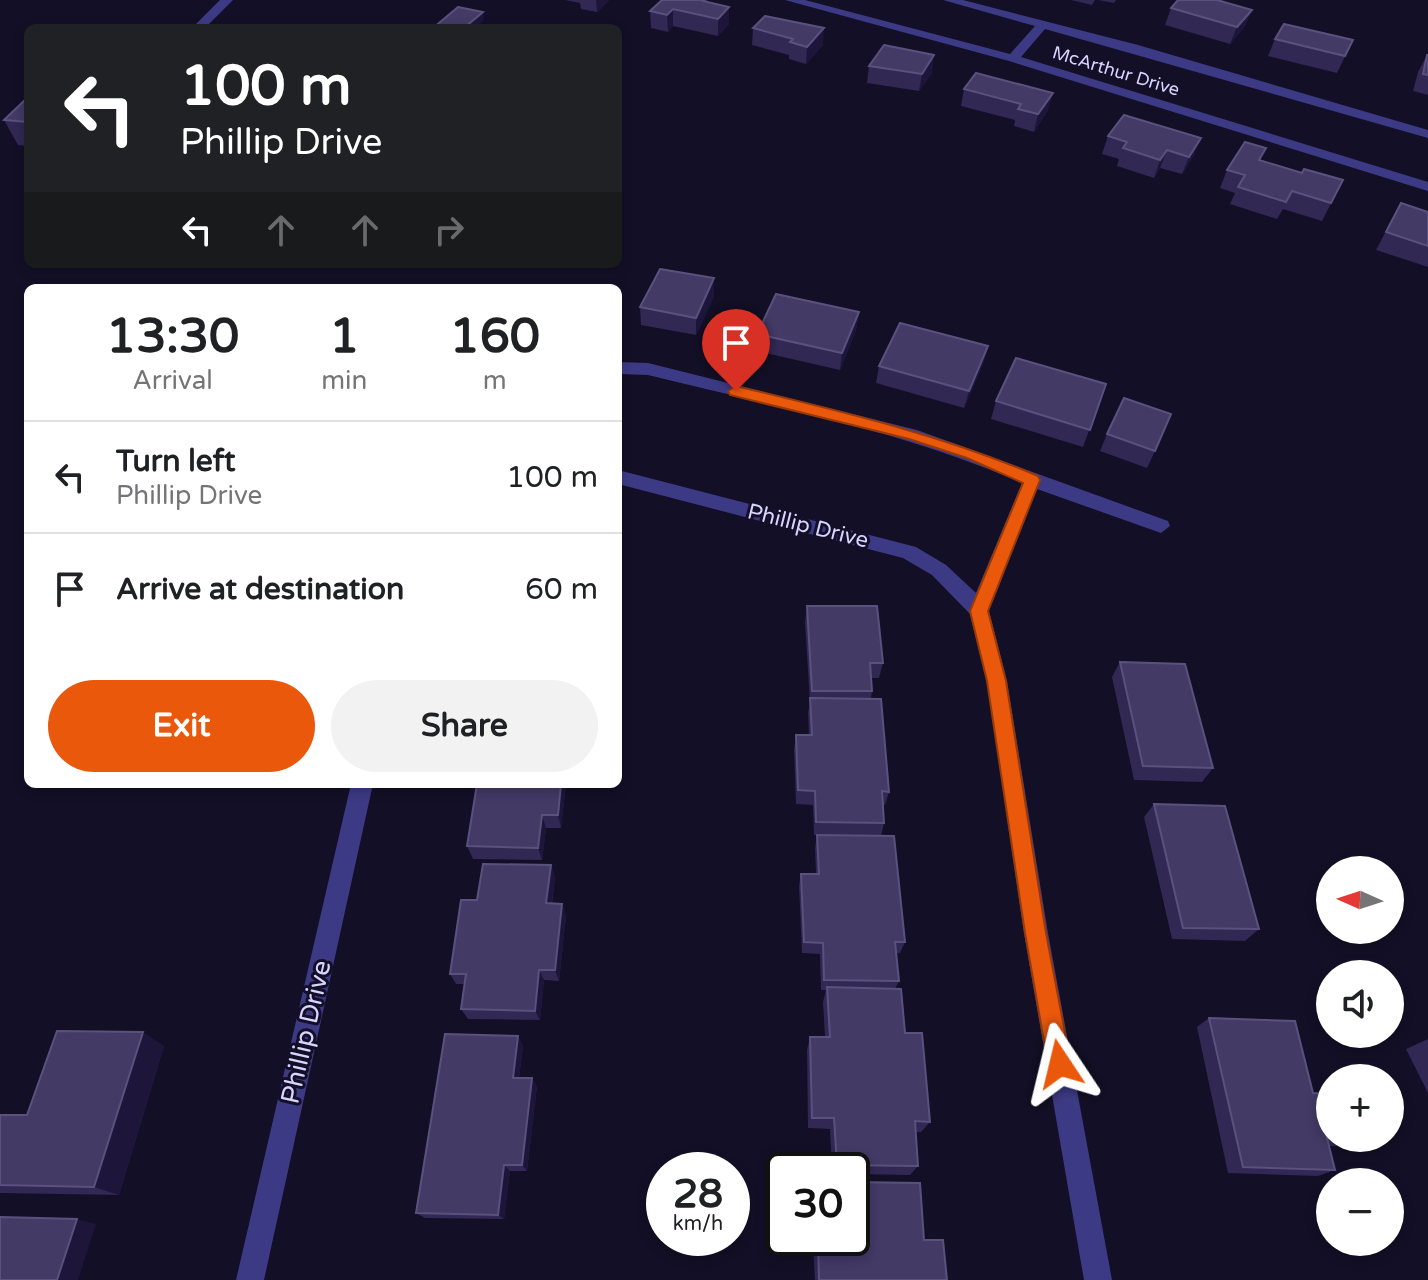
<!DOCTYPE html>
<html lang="en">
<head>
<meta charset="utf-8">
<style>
  :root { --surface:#fff; --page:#f2f2f2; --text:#202124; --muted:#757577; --line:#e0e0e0; --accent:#ea580c }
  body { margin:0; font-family:"Varela Round",sans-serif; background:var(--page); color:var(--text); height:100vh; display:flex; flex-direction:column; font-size:30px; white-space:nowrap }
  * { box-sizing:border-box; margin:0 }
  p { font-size:26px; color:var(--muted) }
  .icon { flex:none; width:44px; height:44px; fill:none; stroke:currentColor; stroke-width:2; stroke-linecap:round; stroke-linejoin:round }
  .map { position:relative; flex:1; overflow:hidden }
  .details { position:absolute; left:24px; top:284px; width:598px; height:504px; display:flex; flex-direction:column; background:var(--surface); border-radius:12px; box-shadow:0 4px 12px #0003 }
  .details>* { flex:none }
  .banner { position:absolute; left:24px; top:24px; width:598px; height:244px; border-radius:12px; box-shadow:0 4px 12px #0003; background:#202124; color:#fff; overflow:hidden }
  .needle { width:52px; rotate:273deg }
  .controls { position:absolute; left:1316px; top:856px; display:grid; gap:16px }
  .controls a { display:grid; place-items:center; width:88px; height:88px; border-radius:50%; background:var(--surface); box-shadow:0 4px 12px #0003; font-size:40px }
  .speed { position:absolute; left:646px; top:1152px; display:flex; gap:16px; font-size:40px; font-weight:700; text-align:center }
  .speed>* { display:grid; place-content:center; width:104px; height:104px; border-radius:50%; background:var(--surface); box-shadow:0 4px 12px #0003; line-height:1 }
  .speed small { font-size:20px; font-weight:400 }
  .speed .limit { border:4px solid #111; border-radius:12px; background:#fff; color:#111 }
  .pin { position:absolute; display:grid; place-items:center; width:68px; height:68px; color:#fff; margin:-82px -34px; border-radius:50% 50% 50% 0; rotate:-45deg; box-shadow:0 0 8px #0007 }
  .pin .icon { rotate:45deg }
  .me { position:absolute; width:88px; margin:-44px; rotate:350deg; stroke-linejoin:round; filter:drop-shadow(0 0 6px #0008) }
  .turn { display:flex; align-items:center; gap:28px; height:168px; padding:0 24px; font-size:36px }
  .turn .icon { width:104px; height:104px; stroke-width:2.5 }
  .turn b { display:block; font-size:56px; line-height:68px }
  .lanes { display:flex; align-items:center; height:76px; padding:0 24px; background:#0003; justify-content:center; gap:40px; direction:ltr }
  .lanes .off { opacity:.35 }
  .eta { display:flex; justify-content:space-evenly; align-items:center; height:136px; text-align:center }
  .eta b { font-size:48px; font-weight:700; line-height:56px }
  .cta { display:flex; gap:16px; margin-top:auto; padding:16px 24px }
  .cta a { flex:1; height:92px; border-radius:48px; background:var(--accent); color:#fff; font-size:32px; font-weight:700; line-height:92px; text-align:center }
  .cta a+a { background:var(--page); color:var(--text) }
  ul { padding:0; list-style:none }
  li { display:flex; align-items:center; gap:24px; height:112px; padding:0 24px; border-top:2px solid var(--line) }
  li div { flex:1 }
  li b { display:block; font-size:30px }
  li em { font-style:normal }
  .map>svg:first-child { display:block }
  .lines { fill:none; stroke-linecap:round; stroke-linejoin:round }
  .minor { fill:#3d3a85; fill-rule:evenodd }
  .wall { fill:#312854 }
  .shaded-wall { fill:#1d163a }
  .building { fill:#433a66; stroke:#5a527e; stroke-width:2 }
  .route { fill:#ea580c; stroke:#983908; stroke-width:2 }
  .labels { text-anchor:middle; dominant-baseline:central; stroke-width:6; stroke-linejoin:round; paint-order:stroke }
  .far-street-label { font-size:18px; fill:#d9d4ff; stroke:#130f26 }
  .street-label { font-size:22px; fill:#d9d4ff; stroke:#130f26 }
  .near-street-label { font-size:26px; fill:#d9d4ff; stroke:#130f26 }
</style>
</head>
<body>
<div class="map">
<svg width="1428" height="1280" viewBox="0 0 1428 1280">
  <rect width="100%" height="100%" fill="#130f26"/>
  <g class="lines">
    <g class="minor">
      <path d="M 220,0 L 233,0 L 205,28 L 192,28 Z"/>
      <path d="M 785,0 L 805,0 L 1010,54 L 1035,26 L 943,0 L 963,0 L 1138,45 L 1428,130 L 1428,138 L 1045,29 L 1021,57 L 1428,182 L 1428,191 L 1009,61 Z"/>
      <path d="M 618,362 L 648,363 L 917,430 L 1168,521 L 1170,526 L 1161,533 L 1037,489 L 989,611 L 1007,681 L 1048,933 L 1112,1280 L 1084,1280 L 1024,933 L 987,681 L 970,614 L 932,575 L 903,558 L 618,484 L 618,470 L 916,547 L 946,565 L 976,593 L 1022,483 C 903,431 774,406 648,375 L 618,374 Z"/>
      <path d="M 351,784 L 373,784 L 264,1280 L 236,1280 Z"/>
    </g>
  </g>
  <g class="wall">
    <path d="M 565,0 L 609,0 L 597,12 L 581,9 L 580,3 Z"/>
    <path d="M 662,0 L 707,0 L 707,2 L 729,7 L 729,24 L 718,36 L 673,26 L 668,32 L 651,28 L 650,11 Z"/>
    <path d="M 1071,0 L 1095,0 L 1092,5 Z"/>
    <path d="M 1098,0 L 1116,0 L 1114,3 Z"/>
    <path d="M 1171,8 L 1252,10 L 1245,26 L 1230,44 L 1165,25 Z"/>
    <path d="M 753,28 L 823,45 L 806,64 L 789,59 L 789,55 L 752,45 Z"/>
    <path d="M 1275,39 L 1353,40 L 1337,73 L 1268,56 Z"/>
    <path d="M 1427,55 L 1428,55 L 1428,95 L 1413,91 L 1418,72 Z"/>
    <path d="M 869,66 L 932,73 L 919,91 L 867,83 Z"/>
    <path d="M 964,89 L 1048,110 L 1034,132 L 1014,126 L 1015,120 L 961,106 Z"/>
    <path d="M 28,97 L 28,146 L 18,145 L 4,120 Z"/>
    <path d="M 1108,136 L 1194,155 L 1182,174 L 1160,168 L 1154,178 L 1117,166 L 1119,159 L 1102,154 Z"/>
    <path d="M 1261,160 L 1302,173 L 1343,180 L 1322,221 L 1283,209 L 1277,219 L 1230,204 L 1235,193 L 1220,188 L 1227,170 Z"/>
    <path d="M 1401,203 L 1428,212 L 1428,267 L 1376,250 Z"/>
    <path d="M 714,296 L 696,335 L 641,325 L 640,307 Z"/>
    <path d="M 859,312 L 856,330 L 840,370 L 756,351 L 757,334 Z"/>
    <path d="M 988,346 L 983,364 L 964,408 L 876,383 L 879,366 Z"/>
    <path d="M 1106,384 L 1083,447 L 991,419 L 996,401 Z"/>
    <path d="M 1107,434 L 1155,451 L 1147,468 L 1100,451 Z"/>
    <path d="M 807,606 L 883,663 L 879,678 L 871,678 L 872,691 L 871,699 L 889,792 L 885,805 L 883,805 L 884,823 L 881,836 L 905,942 L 900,953 L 896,953 L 899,981 L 895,989 L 930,1122 L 921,1132 L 916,1132 L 918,1166 L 910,1175 L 852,1174 L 852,1170 L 832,1170 L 830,1129 L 808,1128 L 807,1050 L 810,1037 L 825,1037 L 823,1002 L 826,990 L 821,990 L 820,954 L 802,953 L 799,886 L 801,874 L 816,874 L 815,848 L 817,835 L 838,835 L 814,835 L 813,805 L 796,804 L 794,750 L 796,735 L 809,735 L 808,713 L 810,703 L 805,622 Z"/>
    <path d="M 1120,662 L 1213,768 L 1202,782 L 1134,780 L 1112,677 Z"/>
    <path d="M 566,784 L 561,828 L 546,828 L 542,860 L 473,859 L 467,846 Z"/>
    <path d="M 1154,804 L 1259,929 L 1245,941 L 1172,939 L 1144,817 Z"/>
    <path d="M 551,865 L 555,877 L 552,904 L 562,904 L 566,916 L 559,981 L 544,980 L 540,1020 L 468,1019 L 461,1009 L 465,984 L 456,984 L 450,974 Z"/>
    <path d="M 1209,1018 L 1313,1093 L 1358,1139 L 1340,1146 L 1329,1146 L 1335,1170 L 1318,1176 L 1228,1173 L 1197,1027 Z"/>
    <path d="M 1428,1039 L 1428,1093 L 1406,1049 Z"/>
    <path d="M 523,1045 L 519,1078 L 537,1086 L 527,1171 L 510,1171 L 504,1219 L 425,1218 L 416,1213 Z"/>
    <path d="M 164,1046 L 119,1195 L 0,1193 L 0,1115 L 27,1115 Z"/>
    <path d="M 852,1238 L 924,1240 L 947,1280 L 815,1280 L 813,1245 L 818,1239 Z"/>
  </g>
  <g class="shaded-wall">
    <path d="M 596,0 L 609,0 L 597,12 Z"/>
    <path d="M 729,7 L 729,24 L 718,36 L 718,19 Z"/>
    <path d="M 673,9 L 673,26 L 668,32 L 667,15 Z"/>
    <path d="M 1252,10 L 1245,26 L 1230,44 L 1237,27 Z"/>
    <path d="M 483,12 L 484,20 L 476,28 L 464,28 Z"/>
    <path d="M 824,28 L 823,45 L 806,64 L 807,47 Z"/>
    <path d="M 934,55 L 932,73 L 919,91 L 922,74 Z"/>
    <path d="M 1053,93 L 1048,110 L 1034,132 L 1038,114 Z"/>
    <path d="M 1201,138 L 1194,155 L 1182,174 L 1189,157 Z"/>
    <path d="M 1167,150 L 1160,168 L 1154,178 L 1160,160 Z"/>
    <path d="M 714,278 L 714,296 L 696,335 L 696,318 Z"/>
    <path d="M 859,312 L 856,330 L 840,370 L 842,353 Z"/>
    <path d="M 988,346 L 983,364 L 964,408 L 969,391 Z"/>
    <path d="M 561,784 L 566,784 L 561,828 L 558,815 Z"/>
    <path d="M 542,815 L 546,828 L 542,860 L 538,848 Z"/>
    <path d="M 551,865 L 555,877 L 550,915 L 546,903 Z"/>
    <path d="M 562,904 L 566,916 L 559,981 L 555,970 Z"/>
    <path d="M 539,970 L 544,980 L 540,1020 L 535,1011 Z"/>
    <path d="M 143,1032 L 164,1046 L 119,1195 L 94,1187 Z"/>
    <path d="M 518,1036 L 523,1045 L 518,1086 L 513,1078 Z"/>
    <path d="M 532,1078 L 537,1086 L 527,1171 L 522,1165 Z"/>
    <path d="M 504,1165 L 510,1171 L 504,1219 L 498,1215 Z"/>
    <path d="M 77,1219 L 96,1224 L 78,1280 L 57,1280 Z"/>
  </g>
  <g class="building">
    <path d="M 662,0 L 704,0 L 703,1 L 729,7 L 718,19 L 673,9 L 667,15 L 650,11 Z"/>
    <path d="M 1178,0 L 1217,0 L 1252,10 L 1237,27 L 1171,8 Z"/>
    <path d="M 458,7 L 483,12 L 464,28 L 433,28 Z"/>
    <path d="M 765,16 L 824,28 L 807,47 L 790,42 L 793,39 L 753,28 Z"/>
    <path d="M 1284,24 L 1353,40 L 1345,56 L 1275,39 Z"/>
    <path d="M 884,45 L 934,55 L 922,74 L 869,66 Z"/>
    <path d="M 1427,55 L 1428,55 L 1428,75 L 1423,74 Z"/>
    <path d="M 976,73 L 1053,93 L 1038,114 L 1018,109 L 1021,104 L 964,89 Z"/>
    <path d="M 28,97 L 28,122 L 4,120 Z"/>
    <path d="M 1124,115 L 1201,138 L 1189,157 L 1167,150 L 1160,160 L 1123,148 L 1127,142 L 1108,136 Z"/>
    <path d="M 1245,142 L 1266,148 L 1259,160 L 1302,173 L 1304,169 L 1343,180 L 1331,203 L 1292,191 L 1286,202 L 1238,187 L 1245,175 L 1227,170 Z"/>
    <path d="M 1401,203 L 1428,212 L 1428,246 L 1386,232 Z"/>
    <path d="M 660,269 L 714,278 L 696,318 L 640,307 Z"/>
    <path d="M 776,294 L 859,312 L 842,353 L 757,334 Z"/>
    <path d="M 900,323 L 988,346 L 969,391 L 879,366 Z"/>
    <path d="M 1016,358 L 1106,384 L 1090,430 L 996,401 Z"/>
    <path d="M 1124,398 L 1171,414 L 1155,451 L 1107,434 Z"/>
    <path d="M 807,606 L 877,606 L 883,663 L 870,663 L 872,691 L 812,691 Z"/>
    <path d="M 1120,662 L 1185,664 L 1213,768 L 1143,766 Z"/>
    <path d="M 810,698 L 881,699 L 889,792 L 882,791 L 884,823 L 816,822 L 815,791 L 798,790 L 796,735 L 812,735 Z"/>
    <path d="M 477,784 L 561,784 L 558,815 L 542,815 L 538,848 L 467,846 Z"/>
    <path d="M 1154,804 L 1225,806 L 1259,929 L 1183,928 Z"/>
    <path d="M 817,835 L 894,836 L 905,942 L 895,942 L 899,981 L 824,980 L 823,943 L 804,942 L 801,874 L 819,874 Z"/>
    <path d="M 483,864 L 551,865 L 546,903 L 562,904 L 555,970 L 539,970 L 535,1011 L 461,1009 L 466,974 L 450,974 L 461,900 L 477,900 Z"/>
    <path d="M 827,987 L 901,989 L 905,1033 L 922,1033 L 930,1122 L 915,1121 L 918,1166 L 837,1165 L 834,1118 L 812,1118 L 810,1037 L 830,1037 Z"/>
    <path d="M 1209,1018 L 1295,1021 L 1313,1093 L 1330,1094 L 1330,1138 L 1327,1138 L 1335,1170 L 1243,1167 Z"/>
    <path d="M 57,1031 L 143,1032 L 94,1187 L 0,1185 L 0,1115 L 27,1115 Z"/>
    <path d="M 445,1034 L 518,1036 L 513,1078 L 532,1078 L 522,1165 L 504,1165 L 498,1215 L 416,1213 Z"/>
    <path d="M 852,1182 L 920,1183 L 924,1240 L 943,1240 L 947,1280 L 819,1280 L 818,1239 L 852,1238 Z"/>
    <path d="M 0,1217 L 77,1219 L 57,1280 L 0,1280 Z"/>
  </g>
  <path class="route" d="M 736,386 C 839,411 940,434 1038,476 L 1040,480 L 988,611 L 1006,681 L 1046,933 L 1071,1064 L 1068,1073 L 1060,1076 L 1051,1073 L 1048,1064 L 1025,933 L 987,681 L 970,611 L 1023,483 L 967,458 L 909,439 L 730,395 L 728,391 Z"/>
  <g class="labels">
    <g class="far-street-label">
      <text transform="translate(1116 71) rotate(17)">McArthur Drive</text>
    </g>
    <g class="street-label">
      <text transform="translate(808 526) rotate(14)">Phillip Drive</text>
    </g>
    <g class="near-street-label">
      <text transform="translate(306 1032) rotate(-77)">Phillip Drive</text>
    </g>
  </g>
</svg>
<div class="controls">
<a><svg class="needle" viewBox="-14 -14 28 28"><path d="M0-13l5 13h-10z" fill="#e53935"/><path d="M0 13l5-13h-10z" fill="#757577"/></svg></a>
<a><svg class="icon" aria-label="sound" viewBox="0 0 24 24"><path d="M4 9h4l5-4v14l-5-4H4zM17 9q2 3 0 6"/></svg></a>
<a>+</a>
<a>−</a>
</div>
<div class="speed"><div>28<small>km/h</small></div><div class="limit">30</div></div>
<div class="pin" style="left:736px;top:391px;background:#d93025"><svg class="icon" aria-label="arrive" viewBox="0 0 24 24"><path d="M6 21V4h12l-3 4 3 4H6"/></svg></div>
<svg class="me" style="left:1060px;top:1064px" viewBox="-20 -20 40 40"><path d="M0-17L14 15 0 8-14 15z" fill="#ea580c" stroke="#fff" stroke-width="4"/></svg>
<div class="banner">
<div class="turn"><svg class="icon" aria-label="left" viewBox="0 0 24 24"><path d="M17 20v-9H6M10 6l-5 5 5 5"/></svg><div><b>100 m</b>Phillip Drive</div></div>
<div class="lanes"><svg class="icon" aria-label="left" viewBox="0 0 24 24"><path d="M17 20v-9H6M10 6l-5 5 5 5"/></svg><svg class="icon off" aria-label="ahead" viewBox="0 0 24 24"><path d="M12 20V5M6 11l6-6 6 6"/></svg><svg class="icon off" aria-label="ahead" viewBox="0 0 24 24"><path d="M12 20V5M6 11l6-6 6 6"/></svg><svg class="icon off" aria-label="right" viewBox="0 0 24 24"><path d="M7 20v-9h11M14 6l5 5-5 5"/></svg></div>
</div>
<section class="details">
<div class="eta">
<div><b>13:30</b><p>Arrival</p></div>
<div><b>1</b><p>min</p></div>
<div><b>160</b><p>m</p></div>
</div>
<ul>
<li><svg class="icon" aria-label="left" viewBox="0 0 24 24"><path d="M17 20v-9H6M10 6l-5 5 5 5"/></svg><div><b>Turn left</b><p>Phillip Drive</p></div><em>100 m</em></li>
<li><svg class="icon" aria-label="arrive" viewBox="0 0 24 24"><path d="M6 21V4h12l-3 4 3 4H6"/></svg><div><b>Arrive at destination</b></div><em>60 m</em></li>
</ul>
<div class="cta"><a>Exit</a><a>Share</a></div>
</section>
</div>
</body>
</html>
